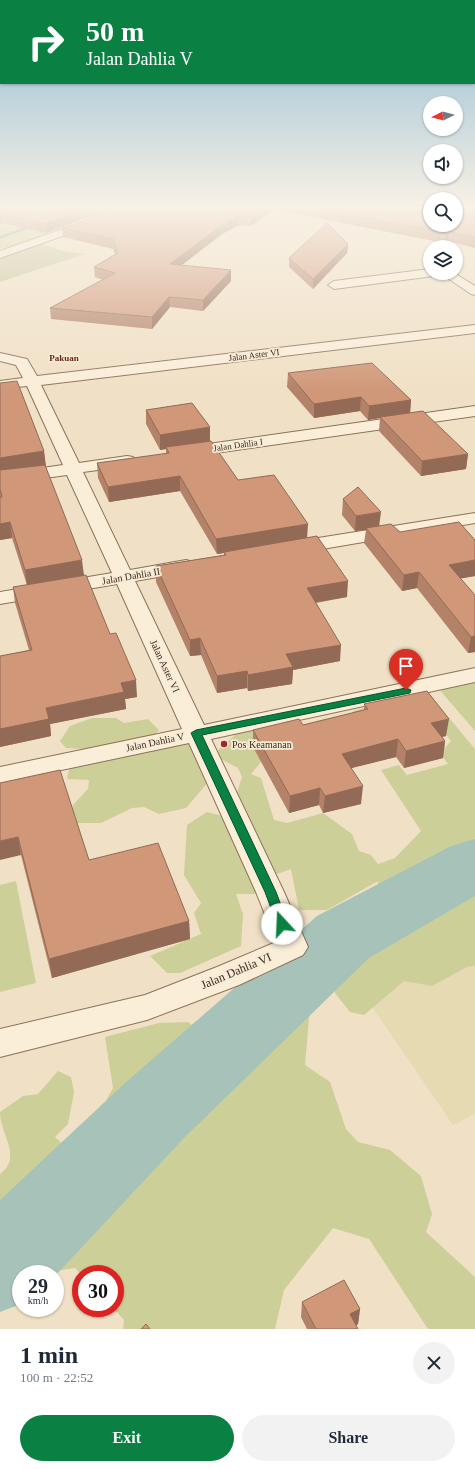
<!DOCTYPE html>
<html lang="en">
<head>
<meta charset="utf-8">
<style>
  :root { --surface:#fff; --page:#f2f2f3; --text:#1f2937; --muted:#747a83; --accent:#0b8043 }
  body { margin:0; font-family:Georgia,serif; background:var(--page); color:var(--text); height:100vh; display:flex; flex-direction:column; font-size:15px; white-space:nowrap }
  * { box-sizing:border-box; margin:0 }
  p { font-size:13px; color:var(--muted) }
  .icon { flex:none; width:22px; height:22px; fill:none; stroke:currentColor; stroke-width:2; stroke-linecap:round; stroke-linejoin:round }
  .map { position:relative; height:1329px; overflow:hidden }
  .details { display:flex; flex-direction:column; background:var(--surface); flex:1 }
  .details>* { flex:none }
  .hud { position:absolute; left:0px; top:0px; width:475px; height:84px; box-shadow:0 1px 3px #0004; background:#0b8043; color:#fff; overflow:hidden }
  .needle { width:26px; rotate:264deg }
  .fabs { position:absolute; left:423px; top:96px; display:grid; gap:8px }
  .fabs a { display:grid; place-items:center; width:40px; height:40px; border-radius:50%; background:var(--surface); box-shadow:0 1px 3px #0004; font-size:20px }
  .speed { position:absolute; left:12px; top:1265px; display:flex; gap:8px; font-size:20px; font-weight:700; text-align:center }
  .speed>* { display:grid; place-content:center; width:52px; height:52px; border-radius:50%; background:var(--surface); box-shadow:0 1px 3px #0004; line-height:1 }
  .speed small { font-size:10px; font-weight:400 }
  .speed .limit { border:6px solid #d22; background:#fff; color:#111 }
  .pin { position:absolute; display:grid; place-items:center; width:34px; height:34px; color:#fff; margin:-41px -17px; border-radius:50% 50% 50% 0; rotate:-45deg; box-shadow:0 0 4px #0007 }
  .pin .icon { rotate:45deg }
  .me { position:absolute; width:44px; margin:-22px; rotate:340deg; stroke-linejoin:round; filter:drop-shadow(0 0 3px #0008) }
  .turn { display:flex; align-items:center; gap:14px; height:84px; padding:0 20px; font-size:18px }
  .turn .icon { width:52px; height:52px; stroke-width:2.5 }
  .turn b { display:block; font-size:28px; line-height:34px }
  .round { display:grid; place-items:center; flex:none; width:42px; height:42px; border-radius:21px; background:var(--page) }
  .overview { display:flex; align-items:center; justify-content:space-between; height:68px; padding:0 20px }
  h1 { font-size:24px; font-weight:700; line-height:30px }
  .primary-button { display:flex; gap:8px; margin-top:auto; padding:8px 20px }
  .primary-button a { flex:1; height:46px; border-radius:24px; background:var(--accent); color:#fff; font-size:16px; font-weight:700; line-height:46px; text-align:center }
  .primary-button a+a { background:var(--page); color:var(--text) }
  .map>svg:first-child { display:block }
  .farmland { fill:#e6dab2 }
  .green { fill:#cdcf98 }
  .cemetery { fill:#c2c497 }
  .lines { fill:none; stroke-linecap:round; stroke-linejoin:round }
  .stream { fill:#6d9286; fill-rule:evenodd }
  .river { fill:#a7c3b9; fill-rule:evenodd }
  .street-casing { stroke:#8c715a; stroke-width:2 }
  .street { fill:#faeed9; fill-rule:evenodd }
  .wall { fill:#b38268 }
  .shaded-wall { fill:#926a55 }
  .building { fill:#d09779; stroke:#926a55 }
  .route { fill:#0b8043; stroke:#07532c }
  .poi-dot { fill:#9e2731; stroke:#f7ebd5; stroke-width:1.5 }
  .labels { text-anchor:middle; dominant-baseline:central; stroke-width:3.5; stroke-linejoin:round; paint-order:stroke }
  .far-street-label { font-size:9px; fill:#3b2a1e; stroke:#f7ebd5 }
  .far-neighbourhood-label { font-size:9px; font-weight:bold; fill:#6a261c; stroke:#f7ebd5 }
  .street-label { font-size:10px; fill:#3b2a1e; stroke:#f7ebd5 }
  .poi-label { font-size:10px; fill:#3b2a1e; stroke:#f7ebd5; text-anchor:start }
  .near-street-label { font-size:12px; fill:#3b2a1e; stroke:#f7ebd5 }
</style>
</head>
<body>
<div class="map">
<svg width="475" height="1329" viewBox="0 0 475 1329">
  <rect width="100%" height="100%" fill="#f0e0c5"/>
  <path class="farmland" d="M 475,890 L 475,1114 L 453,1125 L 340,960 Z"/>
  <g class="green">
    <path d="M 0,220 L 47,229 L 50,238 L 25,246 L 0,248 Z"/>
    <path d="M 475,679 L 475,731 L 438,688 Z"/>
    <path d="M 426,690 L 475,749 L 475,966 L 467,967 L 432,986 L 404,981 L 364,1015 L 350,1012 L 335,993 L 334,954 L 323,935 L 349,904 L 377,890 L 378,881 L 327,910 L 299,910 L 291,869 L 269,877 L 262,894 L 236,894 L 243,914 L 241,946 L 180,973 L 167,973 L 150,956 L 201,934 L 194,913 L 201,903 L 184,875 L 187,825 L 207,812 L 242,821 L 236,796 L 242,777 L 238,768 L 219,758 L 218,750 L 235,735 L 236,727 L 268,717 L 261,762 L 251,774 L 261,778 L 274,820 L 287,823 L 323,813 L 352,834 L 359,851 L 371,855 L 378,864 L 395,858 L 421,831 L 381,770 L 399,765 L 407,775 L 448,764 L 440,753 L 451,741 L 428,711 L 363,724 L 353,711 Z"/>
    <path d="M 92,718 L 116,718 L 124,723 L 148,719 L 159,730 L 149,742 L 185,740 L 199,752 L 210,780 L 186,808 L 159,814 L 144,807 L 132,808 L 101,823 L 77,823 L 70,815 L 73,805 L 88,789 L 89,780 L 67,779 L 69,770 L 79,762 L 111,751 L 66,748 L 60,741 L 70,726 Z"/>
    <path d="M 16,881 L 36,983 L 0,992 L 0,885 Z"/>
    <path d="M 255,982 L 269,987 L 279,1005 L 303,995 L 310,1007 L 305,1065 L 330,1082 L 346,1129 L 358,1142 L 390,1150 L 421,1176 L 432,1214 L 426,1232 L 475,1277 L 475,1329 L 428,1329 L 369,1239 L 333,1228 L 284,1290 L 275,1329 L 123,1329 L 124,1320 L 113,1308 L 115,1308 L 115,1274 L 81,1274 L 75,1268 L 56,1271 L 50,1274 L 21,1274 L 21,1289 L 8,1296 L 0,1305 L 0,1174 C 23,1157 0,1135 0,1112 L 23,1096 L 38,1094 L 58,1071 L 71,1077 L 74,1092 L 68,1124 L 55,1137 L 67,1148 L 83,1143 L 113,1088 L 105,1037 L 159,1023 L 188,1022 L 214,1043 L 227,1036 Z"/>
  </g>
  <path class="cemetery" d="M 29,239 L 62,251 L 85,254 L 0,282 L 0,251 Z"/>
  <g class="lines">
    <path class="stream" d="M 34,224 L 38,225 L 0,239 L 0,236 Z"/>
    <path class="river" d="M 475,839 L 475,896 L 369,958 L 185,1137 L 55,1276 L 55,1274 L 21,1274 L 21,1304 L 0,1312 L 0,1200 L 125,1083 L 317,916 L 451,846 Z"/>
    <g class="street-casing">
      <g id="street">
        <path d="M 120,206 L 134,206 L 88,227 L 0,258 L 0,251 L 80,223 Z"/>
        <path d="M 430,269 L 430,273 L 436,273 L 434,276 L 334,289 L 328,285 L 334,281 Z"/>
        <path d="M 440,273 L 454,273 L 475,286 L 475,295 L 471,294 Z"/>
        <path d="M 475,325 L 475,333 L 41,385 L 79,463 L 127,456 L 133,457 L 135,461 L 133,465 L 127,466 L 83,472 L 130,570 L 186,560 L 193,562 L 196,566 L 193,570 L 186,572 L 135,581 L 204,725 L 475,668 L 475,682 L 211,739 L 284,892 L 308,947 L 303,955 L 239,985 L 147,1020 L 0,1057 L 0,1029 L 145,995 L 217,967 L 276,942 L 256,892 L 189,743 L 0,783 L 0,767 L 182,729 L 117,584 L 0,604 L 0,592 L 112,573 L 67,475 L 0,484 L 0,474 L 63,465 L 27,386 L 0,389 L 0,381 L 23,378 L 16,365 L 0,361 L 0,353 L 27,359 L 37,376 Z"/>
        <path d="M 475,406 L 475,416 L 187,457 L 181,456 L 179,452 L 181,448 L 187,447 Z"/>
        <path d="M 475,513 L 475,523 L 293,554 L 286,552 L 283,548 L 286,544 L 293,542 Z"/>
      </g>
    </g>
    <use href="#street" class="street"/>
  </g>
  <g class="wall">
    <path d="M 0,206 L 116,206 L 46,233 L 2,223 L 0,224 Z"/>
    <path d="M 117,206 L 475,206 L 475,248 L 448,241 L 444,243 L 281,211 L 277,207 L 251,226 L 239,225 L 222,234 L 182,265 L 231,281 L 203,311 L 170,307 L 152,329 L 51,319 L 50,308 L 103,280 L 95,277 L 94,267 L 115,254 L 113,249 L 63,237 L 62,228 L 88,219 Z"/>
    <path d="M 348,244 L 347,253 L 313,289 L 289,267 L 289,258 Z"/>
    <path d="M 288,373 L 411,400 L 410,413 L 468,454 L 466,469 L 421,476 L 379,431 L 380,418 L 368,420 L 360,411 L 314,418 L 287,387 Z"/>
    <path d="M 0,383 L 44,451 L 45,466 L 84,575 L 137,697 L 125,699 L 126,709 L 50,724 L 51,736 L 0,747 L 0,656 L 29,650 L 15,603 L 13,587 L 27,585 L 12,538 L 0,540 Z"/>
    <path d="M 146,410 L 210,441 L 238,480 L 308,538 L 347,597 L 316,603 L 340,661 L 293,670 L 292,684 L 248,691 L 247,688 L 217,693 L 201,655 L 190,656 L 156,582 L 156,566 L 224,555 L 224,553 L 217,554 L 180,491 L 109,502 L 98,478 L 97,463 L 166,454 L 166,449 L 160,450 L 146,424 Z"/>
    <path d="M 343,499 L 380,526 L 400,532 L 475,576 L 461,578 L 475,652 L 468,653 L 417,588 L 402,591 L 364,543 L 366,530 L 355,531 L 342,515 Z"/>
    <path d="M 364,704 L 446,736 L 442,737 L 445,741 L 443,758 L 404,768 L 396,757 L 351,768 L 361,804 L 323,813 L 319,805 L 289,813 L 253,747 L 253,730 L 303,725 L 364,710 Z"/>
    <path d="M 0,783 L 89,860 L 189,921 L 190,939 L 52,978 L 21,855 Z"/>
    <path d="M 302,1302 L 360,1309 L 358,1324 L 356,1325 L 358,1329 L 307,1329 L 301,1317 Z"/>
  </g>
  <g class="shaded-wall">
    <path d="M 91,206 L 116,206 L 46,233 L 45,224 Z"/>
    <path d="M 266,206 L 277,206 L 277,207 L 251,226 L 251,217 Z"/>
    <path d="M 0,214 L 1,214 L 2,223 L 0,224 Z"/>
    <path d="M 239,215 L 239,225 L 222,234 L 170,274 L 170,264 L 222,225 Z"/>
    <path d="M 449,231 L 448,241 L 444,243 L 445,233 Z"/>
    <path d="M 348,244 L 347,253 L 313,289 L 313,279 Z"/>
    <path d="M 231,270 L 231,281 L 203,311 L 203,300 Z"/>
    <path d="M 169,297 L 170,307 L 152,329 L 152,317 Z"/>
    <path d="M 361,397 L 360,411 L 314,418 L 314,404 Z"/>
    <path d="M 411,400 L 410,414 L 380,417 L 380,418 L 368,420 L 369,406 Z"/>
    <path d="M 210,427 L 210,442 L 166,447 L 166,449 L 160,450 L 160,435 Z"/>
    <path d="M 44,451 L 46,466 L 0,472 L 0,458 Z"/>
    <path d="M 468,454 L 466,469 L 421,476 L 422,461 Z"/>
    <path d="M 180,476 L 180,491 L 109,502 L 108,487 Z"/>
    <path d="M 381,512 L 379,527 L 366,528 L 366,530 L 355,531 L 356,516 Z"/>
    <path d="M 10,522 L 12,538 L 0,540 L 0,524 Z"/>
    <path d="M 308,524 L 307,539 L 224,552 L 224,553 L 217,554 L 216,539 Z"/>
    <path d="M 82,560 L 84,576 L 27,586 L 25,570 Z"/>
    <path d="M 475,560 L 475,576 L 447,581 L 449,565 Z"/>
    <path d="M 419,572 L 417,588 L 402,591 L 404,575 Z"/>
    <path d="M 348,581 L 347,597 L 306,604 L 307,588 Z"/>
    <path d="M 475,636 L 475,652 L 468,653 L 471,637 Z"/>
    <path d="M 200,638 L 201,655 L 190,656 L 190,640 Z"/>
    <path d="M 341,645 L 340,661 L 293,670 L 292,684 L 248,691 L 248,675 L 286,654 Z"/>
    <path d="M 247,671 L 247,688 L 217,693 L 217,676 Z"/>
    <path d="M 136,680 L 137,697 L 125,699 L 126,709 L 50,724 L 51,736 L 0,747 L 0,729 L 46,708 L 121,683 Z"/>
    <path d="M 449,719 L 446,736 L 429,740 L 431,723 Z"/>
    <path d="M 398,739 L 396,757 L 340,771 L 342,754 Z"/>
    <path d="M 445,741 L 443,758 L 404,768 L 406,751 Z"/>
    <path d="M 363,786 L 361,804 L 323,813 L 325,796 Z"/>
    <path d="M 320,788 L 319,805 L 289,813 L 290,796 Z"/>
    <path d="M 18,837 L 21,855 L 0,860 L 0,841 Z"/>
    <path d="M 189,921 L 190,939 L 52,978 L 49,959 Z"/>
    <path d="M 360,1309 L 358,1324 L 349,1329 L 350,1314 Z"/>
  </g>
  <g class="building">
    <path d="M 0,206 L 91,206 L 45,224 L 1,214 L 0,214 Z"/>
    <path d="M 117,206 L 266,206 L 251,217 L 239,215 L 222,225 L 170,264 L 231,270 L 203,300 L 169,297 L 152,317 L 50,308 L 115,273 L 94,267 L 118,253 L 113,239 L 62,228 L 88,219 Z"/>
    <path d="M 303,206 L 430,206 L 430,225 L 456,225 L 456,206 L 475,206 L 475,238 L 449,231 L 445,233 Z"/>
    <path d="M 327,223 L 348,244 L 313,279 L 289,258 Z"/>
    <path d="M 372,363 L 411,400 L 369,406 L 361,397 L 314,404 L 288,373 Z"/>
    <path d="M 17,381 L 44,451 L 0,458 L 0,383 Z"/>
    <path d="M 192,403 L 210,427 L 160,435 L 146,410 Z"/>
    <path d="M 423,411 L 468,454 L 422,461 L 380,417 Z"/>
    <path d="M 211,441 L 238,480 L 274,475 L 308,524 L 216,539 L 180,476 L 108,487 L 97,463 L 169,453 L 166,447 Z"/>
    <path d="M 45,465 L 82,560 L 25,570 L 10,522 L 0,524 L 0,497 L 2,497 L 0,489 L 0,470 Z"/>
    <path d="M 358,487 L 381,512 L 356,516 L 343,499 Z"/>
    <path d="M 459,522 L 475,540 L 475,560 L 449,565 L 475,595 L 475,636 L 471,637 L 419,572 L 404,575 L 366,528 L 391,524 L 400,532 Z"/>
    <path d="M 317,536 L 348,581 L 307,588 L 341,645 L 286,654 L 293,667 L 248,675 L 247,671 L 217,676 L 200,638 L 190,640 L 156,566 L 226,555 L 224,552 Z"/>
    <path d="M 86,575 L 110,634 L 116,633 L 136,680 L 121,683 L 124,692 L 46,708 L 49,719 L 0,729 L 0,656 L 32,650 L 13,587 Z"/>
    <path d="M 427,691 L 449,719 L 431,723 L 445,741 L 406,751 L 398,739 L 342,754 L 363,786 L 325,796 L 320,788 L 290,796 L 253,730 L 299,719 L 303,725 L 368,709 L 364,704 Z"/>
    <path d="M 60,770 L 89,860 L 158,843 L 189,921 L 49,959 L 18,837 L 0,841 L 0,783 Z"/>
    <path d="M 344,1280 L 360,1309 L 350,1314 L 358,1329 L 316,1329 L 302,1302 Z"/>
    <path d="M 146,1324 L 150,1329 L 141,1329 Z"/>
  </g>
  <linearGradient id="sky" x2="0" y2="1"><stop stop-color="#8ebad5"/><stop offset="0.53" stop-color="#f8f1e5"/><stop offset="1" stop-color="#f8f1e5" stop-opacity="0"/></linearGradient>
  <rect width="475" height="392" fill="url(#sky)"/>
  <path class="route" d="M 406,688 L 411,690 L 410,693 L 202,735 L 276,892 L 288,924 L 287,927 L 278,927 L 265,892 L 191,733 L 196,730 Z"/>
  <circle class="poi-dot" cx="224" cy="744" r="4"/>
  <g class="labels">
    <g class="far-street-label">
      <text transform="translate(254 355) rotate(-7)">Jalan Aster VI</text>
      <text transform="translate(238 445) rotate(-8)">Jalan Dahlia I</text>
    </g>
    <g class="far-neighbourhood-label">
      <text x="64" y="358">Pakuan</text>
    </g>
    <g class="street-label">
      <text transform="translate(131 576) rotate(-10)">Jalan Dahlia II</text>
      <text transform="translate(165 666) rotate(65)">Jalan Aster VI</text>
      <text transform="translate(155 742) rotate(-12)">Jalan Dahlia V</text>
    </g>
    <g class="poi-label">
      <text x="232" y="744">Pos Keamanan</text>
    </g>
    <g class="near-street-label">
      <text transform="translate(236 971) rotate(-23)">Jalan Dahlia VI</text>
    </g>
  </g>
</svg>
<div class="fabs">
<a><svg class="needle" viewBox="-14 -14 28 28"><path d="M0-13l5 13h-10z" fill="#e53935"/><path d="M0 13l5-13h-10z" fill="#747a83"/></svg></a>
<a><svg class="icon" aria-label="sound" viewBox="0 0 24 24"><path d="M4 9h4l5-4v14l-5-4H4zM17 9q2 3 0 6"/></svg></a>
<a><svg class="icon" aria-label="search" viewBox="0 0 24 24"><circle cx="10" cy="10" r="6"/><path d="M15 15l6 6"/></svg></a>
<a><svg class="icon" aria-label="layers" viewBox="0 0 24 24"><path d="M12 4l9 5-9 5-9-5zM3 14l9 5 9-5"/></svg></a>
</div>
<div class="speed"><div>29<small>km/h</small></div><div class="limit">30</div></div>
<div class="pin" style="left:406px;top:690px;background:#d93025"><svg class="icon" aria-label="arrive" viewBox="0 0 24 24"><path d="M6 21V4h12l-3 4 3 4H6"/></svg></div>
<svg class="me" style="left:282px;top:924px" viewBox="-20 -20 40 40"><circle r="19" fill="#fff"/><path d="M0-13L10 11 0 6-10 11z" fill="#0b8043"/></svg>
<div class="hud">
<div class="turn"><svg class="icon" aria-label="right" viewBox="0 0 24 24"><path d="M7 20v-9h11M14 6l5 5-5 5"/></svg><div><b>50 m</b>Jalan Dahlia V</div></div>
</div>
</div>
<section class="details">
<div class="overview"><div><h1>1 min</h1><p>100 m · 22:52</p></div><a class="round"><svg class="icon" aria-label="close" viewBox="0 0 24 24"><path d="M6 6l12 12M18 6L6 18"/></svg></a></div>
<div class="primary-button"><a>Exit</a><a>Share</a></div>
</section>
</body>
</html>
